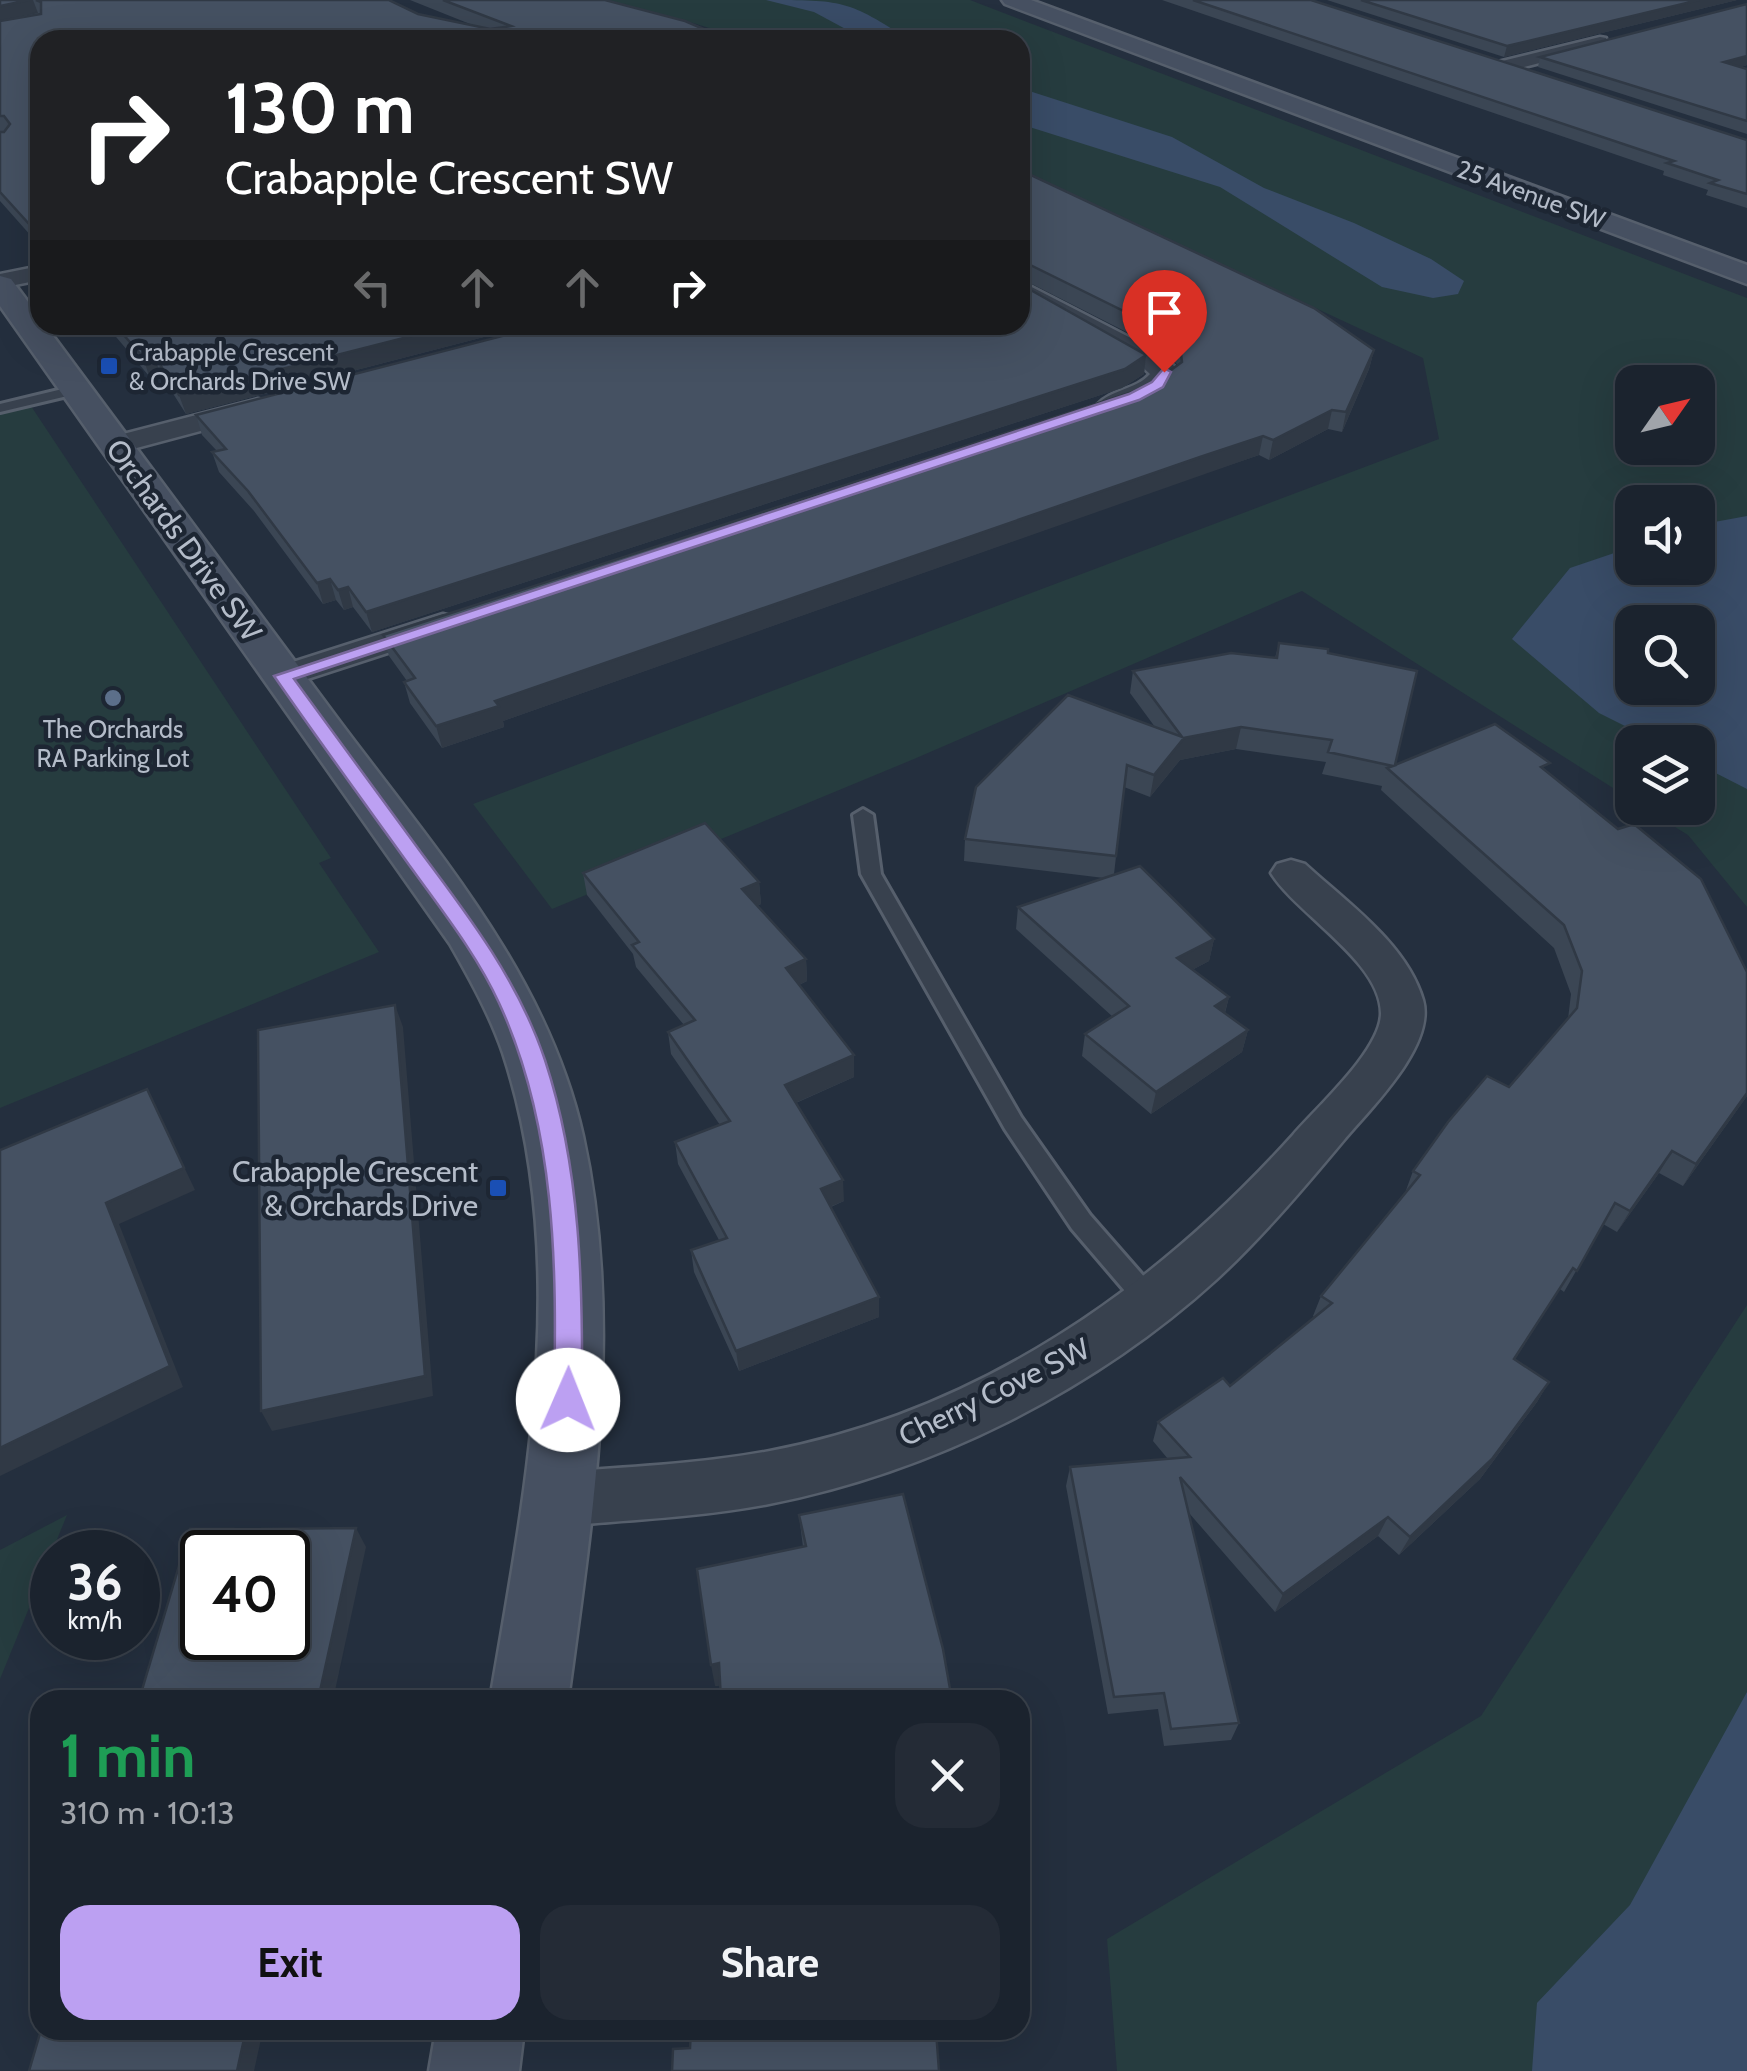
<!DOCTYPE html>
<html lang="en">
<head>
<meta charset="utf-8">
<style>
  :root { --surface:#1b232e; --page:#242b36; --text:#f1f3f6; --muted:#a0a4aa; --line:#39404a; --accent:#bca0f2 }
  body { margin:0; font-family:Cabin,sans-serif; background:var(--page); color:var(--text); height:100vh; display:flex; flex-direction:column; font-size:38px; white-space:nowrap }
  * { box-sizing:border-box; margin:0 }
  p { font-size:32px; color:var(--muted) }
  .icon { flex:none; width:55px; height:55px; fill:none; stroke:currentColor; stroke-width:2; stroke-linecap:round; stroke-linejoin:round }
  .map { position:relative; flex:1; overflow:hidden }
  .drawer { position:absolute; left:30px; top:1690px; width:1000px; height:350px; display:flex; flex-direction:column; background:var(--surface); border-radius:30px; box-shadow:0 10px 40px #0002,0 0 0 2px var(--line) }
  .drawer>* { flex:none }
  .guide { position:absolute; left:30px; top:30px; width:1000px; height:305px; border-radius:30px; box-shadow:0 10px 40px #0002,0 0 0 2px var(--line); background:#202124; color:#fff; overflow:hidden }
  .needle { width:65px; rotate:56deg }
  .controls { position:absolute; left:1615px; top:365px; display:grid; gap:20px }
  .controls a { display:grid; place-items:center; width:100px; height:100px; border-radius:20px; background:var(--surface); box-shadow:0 10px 40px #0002,0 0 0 2px var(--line); font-size:50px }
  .speed { position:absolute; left:30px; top:1530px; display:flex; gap:20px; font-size:50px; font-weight:700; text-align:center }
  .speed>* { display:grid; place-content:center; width:130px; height:130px; border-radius:50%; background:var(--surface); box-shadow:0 10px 40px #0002,0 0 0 2px var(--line); line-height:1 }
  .speed small { font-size:25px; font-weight:400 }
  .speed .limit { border:5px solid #111; border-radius:15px; background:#fff; color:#111 }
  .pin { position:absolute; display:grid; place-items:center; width:85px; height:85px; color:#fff; margin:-102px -42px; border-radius:50% 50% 50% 0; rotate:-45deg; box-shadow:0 0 10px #0007 }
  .pin .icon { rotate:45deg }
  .me { position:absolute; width:110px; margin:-55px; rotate:1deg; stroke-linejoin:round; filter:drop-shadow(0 0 8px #0008) }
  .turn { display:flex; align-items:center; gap:35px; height:210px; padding:0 30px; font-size:45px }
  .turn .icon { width:130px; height:130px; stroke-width:2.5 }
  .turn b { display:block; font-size:70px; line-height:85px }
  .lanes { display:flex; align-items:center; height:95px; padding:0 30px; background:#0003; justify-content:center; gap:50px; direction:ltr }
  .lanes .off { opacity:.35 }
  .round { display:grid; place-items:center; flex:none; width:105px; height:105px; border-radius:30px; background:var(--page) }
  .headline { display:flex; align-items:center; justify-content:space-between; height:170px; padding:0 30px }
  h1 { font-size:60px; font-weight:700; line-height:75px; color:#1e9e55 }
  .action { display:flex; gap:20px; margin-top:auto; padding:20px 30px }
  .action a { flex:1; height:115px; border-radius:30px; background:var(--accent); color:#111; font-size:40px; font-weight:700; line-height:115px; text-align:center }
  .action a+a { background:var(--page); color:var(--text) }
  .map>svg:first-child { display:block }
  .green { fill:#263c3f; fill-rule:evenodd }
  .water { fill:#394c67; fill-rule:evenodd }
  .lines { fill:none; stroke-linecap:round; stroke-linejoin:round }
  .lane-casing { stroke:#565f6c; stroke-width:6 }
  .street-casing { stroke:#565f6c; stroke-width:5 }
  .secondary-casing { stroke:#565f6c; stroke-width:5 }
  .lane { fill:#38414e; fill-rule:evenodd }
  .street { fill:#38414e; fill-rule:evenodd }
  .secondary { fill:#465061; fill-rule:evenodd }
  .wall { fill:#3b4654 }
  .shaded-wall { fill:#303945 }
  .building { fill:#455162; stroke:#303945; stroke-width:2.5 }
  .route { fill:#bca0f2; stroke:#7a689d; stroke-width:2.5 }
  .transit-dot { fill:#1a4fb4; stroke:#1d2633; stroke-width:4 }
  .service-dot { fill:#5c6f8a; stroke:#1d2633; stroke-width:4 }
  .labels { text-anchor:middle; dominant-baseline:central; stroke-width:9; stroke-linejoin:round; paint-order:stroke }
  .far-street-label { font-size:25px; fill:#b4bcc9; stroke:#1d2633 }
  .far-poi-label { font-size:25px; fill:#b4bcc9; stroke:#1d2633; text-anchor:start }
  .street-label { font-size:30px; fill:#b4bcc9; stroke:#1d2633 }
  .poi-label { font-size:30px; fill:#b4bcc9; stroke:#1d2633; text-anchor:end }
</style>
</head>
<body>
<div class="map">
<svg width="1747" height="2071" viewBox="0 0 1747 2071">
  <rect width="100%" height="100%" fill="#242f3e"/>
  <g class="green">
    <path d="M 585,0 L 970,0 L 1747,298 L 1747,907 L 1688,835 L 1644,808 L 1698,808 L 1698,742 L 1632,742 L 1632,800 L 1302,591 L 914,759 L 552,909 L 473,804 L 1439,439 L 1423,358 L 1020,171 L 1020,40 L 748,40 L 693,23 ZM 1632,382 L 1698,382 L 1698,448 L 1632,448 ZM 1632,502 L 1698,502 L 1698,568 L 1632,568 ZM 1632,622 L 1698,622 L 1698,688 L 1632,688 Z"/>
    <path d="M 31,406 L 331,858 L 319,863 L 379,952 L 0,1108 L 0,414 Z"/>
    <path d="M 1747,1305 L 1747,2071 L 1117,2071 L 1107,1939 L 1481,1716 Z"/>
    <path d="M 67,1515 L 0,1679 L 0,1550 Z"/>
  </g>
  <g class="water">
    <path d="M 766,0 C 841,0 849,0 909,40 L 866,40 L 814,12 Z"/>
    <path d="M 1020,88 L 1172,137 L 1264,188 L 1354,223 L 1431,259 L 1464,281 L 1458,294 L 1433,298 L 1382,287 L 1220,187 L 1020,124 Z"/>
    <path d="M 1747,516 L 1747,789 L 1698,764 L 1698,742 L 1657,742 L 1599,713 L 1512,639 L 1570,568 L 1632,547 L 1632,568 L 1698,568 L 1698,525 ZM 1632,622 L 1698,622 L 1698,688 L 1632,688 Z"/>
    <path d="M 1747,1692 L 1747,2071 L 1532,2071 L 1537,2003 L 1630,1905 Z"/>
  </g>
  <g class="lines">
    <g class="lane-casing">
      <g id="lane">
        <path d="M 75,386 L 80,387 L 80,393 L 0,412 L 0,404 Z"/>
        <path d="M 863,809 L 873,815 L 881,874 L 1021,1117 L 1090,1215 L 1160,1295 L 1164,1303 L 1160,1311 L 1151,1314 L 1142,1311 L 1072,1229 L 1005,1129 L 861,874 L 853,815 Z"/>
      </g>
    </g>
    <g class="street-casing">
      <g id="street">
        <path d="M 1600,37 L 1606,38 L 1606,46 L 1505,72 L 1496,66 L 1498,62 Z"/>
        <path d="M 40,266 L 40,280 L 0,288 L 0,274 Z"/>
        <path d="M 1020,281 L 1156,351 L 1174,366 L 1177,378 C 1162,398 1126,417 1101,411 L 1097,405 C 1111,389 1136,390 1150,374 L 1138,363 L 1020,298 Z"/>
        <path d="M 258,399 L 268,401 L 272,407 L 268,413 L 114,454 L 104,451 L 99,445 L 104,439 Z"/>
        <path d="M 443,614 L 455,617 L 460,624 L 455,631 L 283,687 L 271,683 L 265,676 L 271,669 Z"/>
        <path d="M 1291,860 L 1305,864 C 1345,901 1407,944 1423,1000 C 1436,1045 1371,1108 1344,1140 C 1304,1188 1263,1236 1217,1279 C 1094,1391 932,1472 769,1504 C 700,1517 629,1520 559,1526 L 539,1518 L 530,1499 L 539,1480 L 559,1472 C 629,1467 701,1464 770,1451 C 979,1411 1153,1290 1293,1135 C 1317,1107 1380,1051 1381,1014 C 1382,962 1296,914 1271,873 L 1277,864 Z"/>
      </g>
    </g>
    <g class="secondary-casing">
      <g id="secondary">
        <path d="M 1002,0 L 1031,0 L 1747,265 L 1747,284 L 1005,4 Z"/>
        <path d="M 0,276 L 11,279 L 40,318 L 40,325 L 45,325 C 142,456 240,587 337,718 C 434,848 547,974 583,1136 C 624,1322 593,1514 568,1700 L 490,1700 C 526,1489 572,1263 503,1053 C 490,1015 470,979 450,944 L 0,306 Z"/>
        <path d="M 436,2030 L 524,2030 L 519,2071 L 429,2071 Z"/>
      </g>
    </g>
    <use href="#lane" class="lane"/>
    <use href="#street" class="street"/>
    <use href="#secondary" class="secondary"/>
  </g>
  <g class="wall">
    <path d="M 0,0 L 389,0 L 418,14 L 475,26 L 410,0 L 605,0 L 729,40 L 40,40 L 40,246 L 0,201 L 0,132 L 3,132 L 0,131 Z"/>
    <path d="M 1162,0 L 1311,0 L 1747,140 L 1747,208 L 1706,195 L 1708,190 L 1663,175 L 1664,171 Z"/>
    <path d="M 1327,0 L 1737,0 L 1504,57 Z"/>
    <path d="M 1747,4 L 1747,65 L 1741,67 L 1747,69 L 1747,134 L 1538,67 L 1540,57 Z"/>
    <path d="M 1020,174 L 1374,350 L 1369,369 L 1342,432 L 1328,429 L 1269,460 L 1259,455 L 1197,476 L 503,721 L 504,727 L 442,748 L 410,703 L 404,682 L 407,681 L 389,656 L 383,635 L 1148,387 L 1178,365 L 1158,348 L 1020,278 Z"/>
    <path d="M 106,325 L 530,325 L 186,414 L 160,373 L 149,376 Z"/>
    <path d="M 1146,355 L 1144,374 L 1122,388 L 372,632 L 353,607 L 344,610 L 336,600 L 323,604 L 254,511 L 219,472 L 212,452 L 217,451 L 202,435 L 196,415 Z"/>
    <path d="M 1279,643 L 1328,653 L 1395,765 L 1547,772 L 1747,972 L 1747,1096 L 1683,1186 L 1659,1173 L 1617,1232 L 1603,1224 L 1564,1292 L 1560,1289 L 1515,1359 L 1549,1382 L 1537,1402 L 1480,1479 L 1399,1555 L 1378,1536 L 1275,1612 L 1189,1513 L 1239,1723 L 1231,1740 L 1164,1746 L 1158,1709 L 1108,1714 L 1066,1486 L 1070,1467 L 1168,1459 L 1153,1441 L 1158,1422 L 1230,1386 L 1315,1318 L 1313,1316 L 1321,1296 L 1405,1193 L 1413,1171 L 1509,1087 L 1568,1019 L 1571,994 L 1554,948 L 1381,790 L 1382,786 L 1322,774 L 1326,762 L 1236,749 L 1180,760 L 1150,797 L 1124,787 L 1114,874 L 1214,939 L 1209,961 L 1192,970 L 1229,997 L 1225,1013 L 1248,1030 L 1242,1052 L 1151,1114 L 1082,1056 L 1085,1034 L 1113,1017 L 1016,929 L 1018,907 L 1104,878 L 964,861 L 965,839 L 1155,727 L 1130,693 L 1133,671 L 1275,658 Z"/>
    <path d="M 583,873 L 759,882 L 761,904 L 757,906 L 806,959 L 807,981 L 799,985 L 854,1055 L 854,1077 L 796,1103 L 844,1201 L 831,1207 L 879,1317 L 739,1371 L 694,1272 L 691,1250 L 719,1240 L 678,1164 L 675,1142 L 720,1125 L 671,1054 L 668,1032 L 684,1025 L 636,967 L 633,954 L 587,895 Z"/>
    <path d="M 903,1494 L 721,1685 L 715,1686 L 803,1547 L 799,1515 Z"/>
  </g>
  <g class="shaded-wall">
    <path d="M 29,0 L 33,0 L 38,13 L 0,21 L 0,6 Z"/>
    <path d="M 1699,0 L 1737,0 L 1504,57 L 1507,46 Z"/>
    <path d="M 1747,56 L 1747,65 L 1721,73 L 1724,62 Z"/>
    <path d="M 455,325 L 530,325 L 186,414 L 179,395 Z"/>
    <path d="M 1374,350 L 1369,369 L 1342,432 L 1346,412 Z"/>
    <path d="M 154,355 L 160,373 L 149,376 L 143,357 Z"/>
    <path d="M 1146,355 L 1144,374 L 1122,388 L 372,632 L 366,612 Z"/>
    <path d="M 1332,410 L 1328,429 L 1269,460 L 1273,440 Z"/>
    <path d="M 1263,436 L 1259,455 L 503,721 L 504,727 L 442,748 L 436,726 L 495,701 Z"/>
    <path d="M 330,579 L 336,600 L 323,604 L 317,583 Z"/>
    <path d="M 348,587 L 353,607 L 344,610 L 338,590 Z"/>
    <path d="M 1241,727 L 1236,749 L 1180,760 L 1150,797 L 1154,775 L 1184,738 Z"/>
    <path d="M 759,882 L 761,904 L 744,911 L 742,889 Z"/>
    <path d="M 1214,939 L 1209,961 L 1173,980 L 1177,958 Z"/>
    <path d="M 806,959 L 807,981 L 788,990 L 786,968 Z"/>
    <path d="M 1229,997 L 1223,1019 L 1215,1006 Z"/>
    <path d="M 395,1005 L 403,1027 L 433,1396 L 272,1431 L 261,1411 Z"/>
    <path d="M 1248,1030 L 1242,1052 L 1151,1114 L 1156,1092 Z"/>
    <path d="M 854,1055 L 854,1077 L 786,1107 L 785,1085 Z"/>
    <path d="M 147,1089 L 195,1190 L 119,1224 L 183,1387 L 0,1476 L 0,1448 L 106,1203 Z"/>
    <path d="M 1747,1093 L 1747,1096 L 1683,1186 L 1696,1164 Z"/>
    <path d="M 1672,1151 L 1659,1173 L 1617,1232 L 1630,1211 Z"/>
    <path d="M 843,1180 L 844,1201 L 822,1210 L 821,1189 Z"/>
    <path d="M 1573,1268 L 1560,1289 L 1502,1379 L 1514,1359 Z"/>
    <path d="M 879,1297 L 879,1317 L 739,1371 L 736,1351 Z"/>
    <path d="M 1549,1382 L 1537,1402 L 1480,1479 L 1399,1555 L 1410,1537 Z"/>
    <path d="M 1388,1517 L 1378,1536 L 1275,1612 L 1283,1594 Z"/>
    <path d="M 356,1528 L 366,1547 L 333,1700 L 318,1700 Z"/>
    <path d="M 234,1529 L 247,1548 L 249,1552 L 243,1552 Z"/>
    <path d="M 719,1663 L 723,1685 L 715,1686 L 711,1665 Z"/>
    <path d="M 246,2030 L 263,2030 L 254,2071 L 237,2071 Z"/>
  </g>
  <g class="building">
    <path d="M 0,0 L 29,0 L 0,6 Z"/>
    <path d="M 36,0 L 389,0 L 418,14 L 490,29 L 511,26 L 443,0 L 605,0 L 685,21 L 729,40 L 40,40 L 40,236 L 0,192 L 0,132 L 4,132 L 10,124 L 4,116 L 0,116 L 0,21 L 41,14 L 41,2 Z"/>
    <path d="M 1193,0 L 1311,0 L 1747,140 L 1747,194 L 1710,183 L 1718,180 L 1667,163 L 1674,161 Z"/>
    <path d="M 1361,0 L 1699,0 L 1507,46 Z"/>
    <path d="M 1747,4 L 1747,56 L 1724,62 L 1747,69 L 1747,121 L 1540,57 Z"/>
    <path d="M 1020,174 L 1031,175 L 1314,308 L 1374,350 L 1346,412 L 1332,410 L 1273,440 L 1263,436 L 1200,457 L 495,701 L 499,706 L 436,726 L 404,682 L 415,678 L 383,635 L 1148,387 L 1182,362 L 1180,346 L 1160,329 L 1020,260 L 1020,269 Z"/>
    <path d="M 1020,284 L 1146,355 L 1125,369 L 366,612 L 348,587 L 338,590 L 330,579 L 317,583 L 248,491 L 212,452 L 226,449 L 196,415 L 545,325 L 1020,325 Z"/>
    <path d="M 115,325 L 455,325 L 179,395 L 154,355 L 143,357 Z"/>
    <path d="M 1279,643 L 1328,649 L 1328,653 L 1417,671 L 1395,765 L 1495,724 L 1550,763 L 1541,767 L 1618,829 L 1634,824 L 1701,879 L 1747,972 L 1747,1093 L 1696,1164 L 1672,1151 L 1630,1211 L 1615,1203 L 1577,1271 L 1573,1268 L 1514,1359 L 1549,1382 L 1492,1459 L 1410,1537 L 1388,1517 L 1283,1594 L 1180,1477 L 1239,1723 L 1171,1729 L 1164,1693 L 1114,1697 L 1070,1467 L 1190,1457 L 1158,1422 L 1223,1378 L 1230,1386 L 1332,1303 L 1321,1296 L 1420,1175 L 1413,1171 L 1448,1122 L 1487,1076 L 1509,1087 L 1577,1008 L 1582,971 L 1564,925 L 1387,768 L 1393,766 L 1328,752 L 1332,740 L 1241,727 L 1184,738 L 1154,775 L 1127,765 L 1116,856 L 965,839 L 976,787 L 1068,695 L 1182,737 L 1133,671 L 1231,653 L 1277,658 Z"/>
    <path d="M 705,823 L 759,882 L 742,889 L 806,959 L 786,968 L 854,1055 L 785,1085 L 843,1180 L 821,1189 L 879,1297 L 736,1351 L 691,1250 L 727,1238 L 675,1142 L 730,1121 L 668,1032 L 695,1020 L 632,945 L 639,942 L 583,873 Z"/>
    <path d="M 1140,866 L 1214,939 L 1177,958 L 1229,997 L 1215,1006 L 1248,1030 L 1156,1092 L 1085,1034 L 1129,1006 L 1018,907 Z"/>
    <path d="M 395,1005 L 425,1376 L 261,1411 L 258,1030 Z"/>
    <path d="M 147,1089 L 184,1168 L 106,1203 L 170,1366 L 0,1448 L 0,1150 Z"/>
    <path d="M 903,1494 L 943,1649 L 952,1700 L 721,1700 L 719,1663 L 711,1665 L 697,1569 L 806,1546 L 799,1515 Z"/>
    <path d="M 356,1528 L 318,1700 L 139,1700 L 190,1529 L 234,1529 L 243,1552 L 202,1552 L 202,1638 L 288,1638 L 288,1552 L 262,1552 L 262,1529 Z"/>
    <path d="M 41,2030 L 246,2030 L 237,2071 L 29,2071 Z"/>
    <path d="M 691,2030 L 936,2030 L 939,2071 L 672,2071 L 673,2049 L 690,2048 Z"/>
  </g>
  <path class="route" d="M 1164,368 L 1171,372 L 1163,387 L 1139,400 L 294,679 C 336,736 378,794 420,851 C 469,916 519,982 545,1060 C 581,1169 583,1285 582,1400 L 578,1408 L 568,1412 L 558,1408 L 554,1400 C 557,1266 556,1127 499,1003 C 477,955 443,912 412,869 C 366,805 319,741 274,676 L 1129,394 L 1152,382 Z"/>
  <g class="transit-dot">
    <rect x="99" y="356" width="20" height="20" rx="5"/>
    <rect x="488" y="1178" width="20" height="20" rx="5"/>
  </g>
  <circle class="service-dot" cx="113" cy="698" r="10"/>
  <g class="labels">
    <g class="far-street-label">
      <text transform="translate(1531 194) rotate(20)">25 Avenue SW</text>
    </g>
    <g class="far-poi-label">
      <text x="129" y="352">Crabapple Crescent<tspan x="129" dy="29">&amp; Orchards Drive SW</tspan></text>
      <text x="113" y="729" text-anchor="middle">The Orchards<tspan x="113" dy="29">RA Parking Lot</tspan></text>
    </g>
    <g class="street-label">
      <text transform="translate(184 540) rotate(54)">Orchards Drive SW</text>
      <text transform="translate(994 1392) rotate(-26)">Cherry Cove SW</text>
    </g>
    <g class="poi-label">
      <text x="478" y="1171">Crabapple Crescent<tspan x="478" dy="34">&amp; Orchards Drive</tspan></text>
    </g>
  </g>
</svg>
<div class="controls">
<a><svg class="needle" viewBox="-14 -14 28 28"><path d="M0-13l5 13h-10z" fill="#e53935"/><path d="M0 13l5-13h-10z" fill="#a0a4aa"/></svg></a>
<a><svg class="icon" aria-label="sound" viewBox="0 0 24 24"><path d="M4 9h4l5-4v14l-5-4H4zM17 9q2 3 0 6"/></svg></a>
<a><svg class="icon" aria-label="search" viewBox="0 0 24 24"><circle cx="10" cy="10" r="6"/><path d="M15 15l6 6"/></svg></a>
<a><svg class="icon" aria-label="layers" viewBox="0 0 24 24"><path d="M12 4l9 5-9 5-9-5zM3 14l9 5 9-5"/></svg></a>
</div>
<div class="speed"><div>36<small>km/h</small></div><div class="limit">40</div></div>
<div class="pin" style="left:1164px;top:372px;background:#d93025"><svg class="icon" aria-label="arrive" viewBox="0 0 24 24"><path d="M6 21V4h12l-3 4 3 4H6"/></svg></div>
<svg class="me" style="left:568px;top:1400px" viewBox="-20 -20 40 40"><circle r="19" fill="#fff"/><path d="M0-13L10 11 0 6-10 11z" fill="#bca0f2"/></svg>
<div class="guide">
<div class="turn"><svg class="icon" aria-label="right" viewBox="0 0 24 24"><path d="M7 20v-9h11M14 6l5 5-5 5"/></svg><div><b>130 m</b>Crabapple Crescent SW</div></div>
<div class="lanes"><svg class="icon off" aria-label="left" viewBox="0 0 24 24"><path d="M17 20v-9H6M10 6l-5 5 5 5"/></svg><svg class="icon off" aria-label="ahead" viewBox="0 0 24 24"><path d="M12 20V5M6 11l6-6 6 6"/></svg><svg class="icon off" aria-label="ahead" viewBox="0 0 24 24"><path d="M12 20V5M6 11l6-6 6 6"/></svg><svg class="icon" aria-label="right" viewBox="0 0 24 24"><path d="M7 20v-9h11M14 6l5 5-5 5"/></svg></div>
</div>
<section class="drawer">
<div class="headline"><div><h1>1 min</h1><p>310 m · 10:13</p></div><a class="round"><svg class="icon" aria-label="close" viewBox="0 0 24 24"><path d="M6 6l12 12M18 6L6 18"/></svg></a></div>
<div class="action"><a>Exit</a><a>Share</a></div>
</section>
</div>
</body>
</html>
